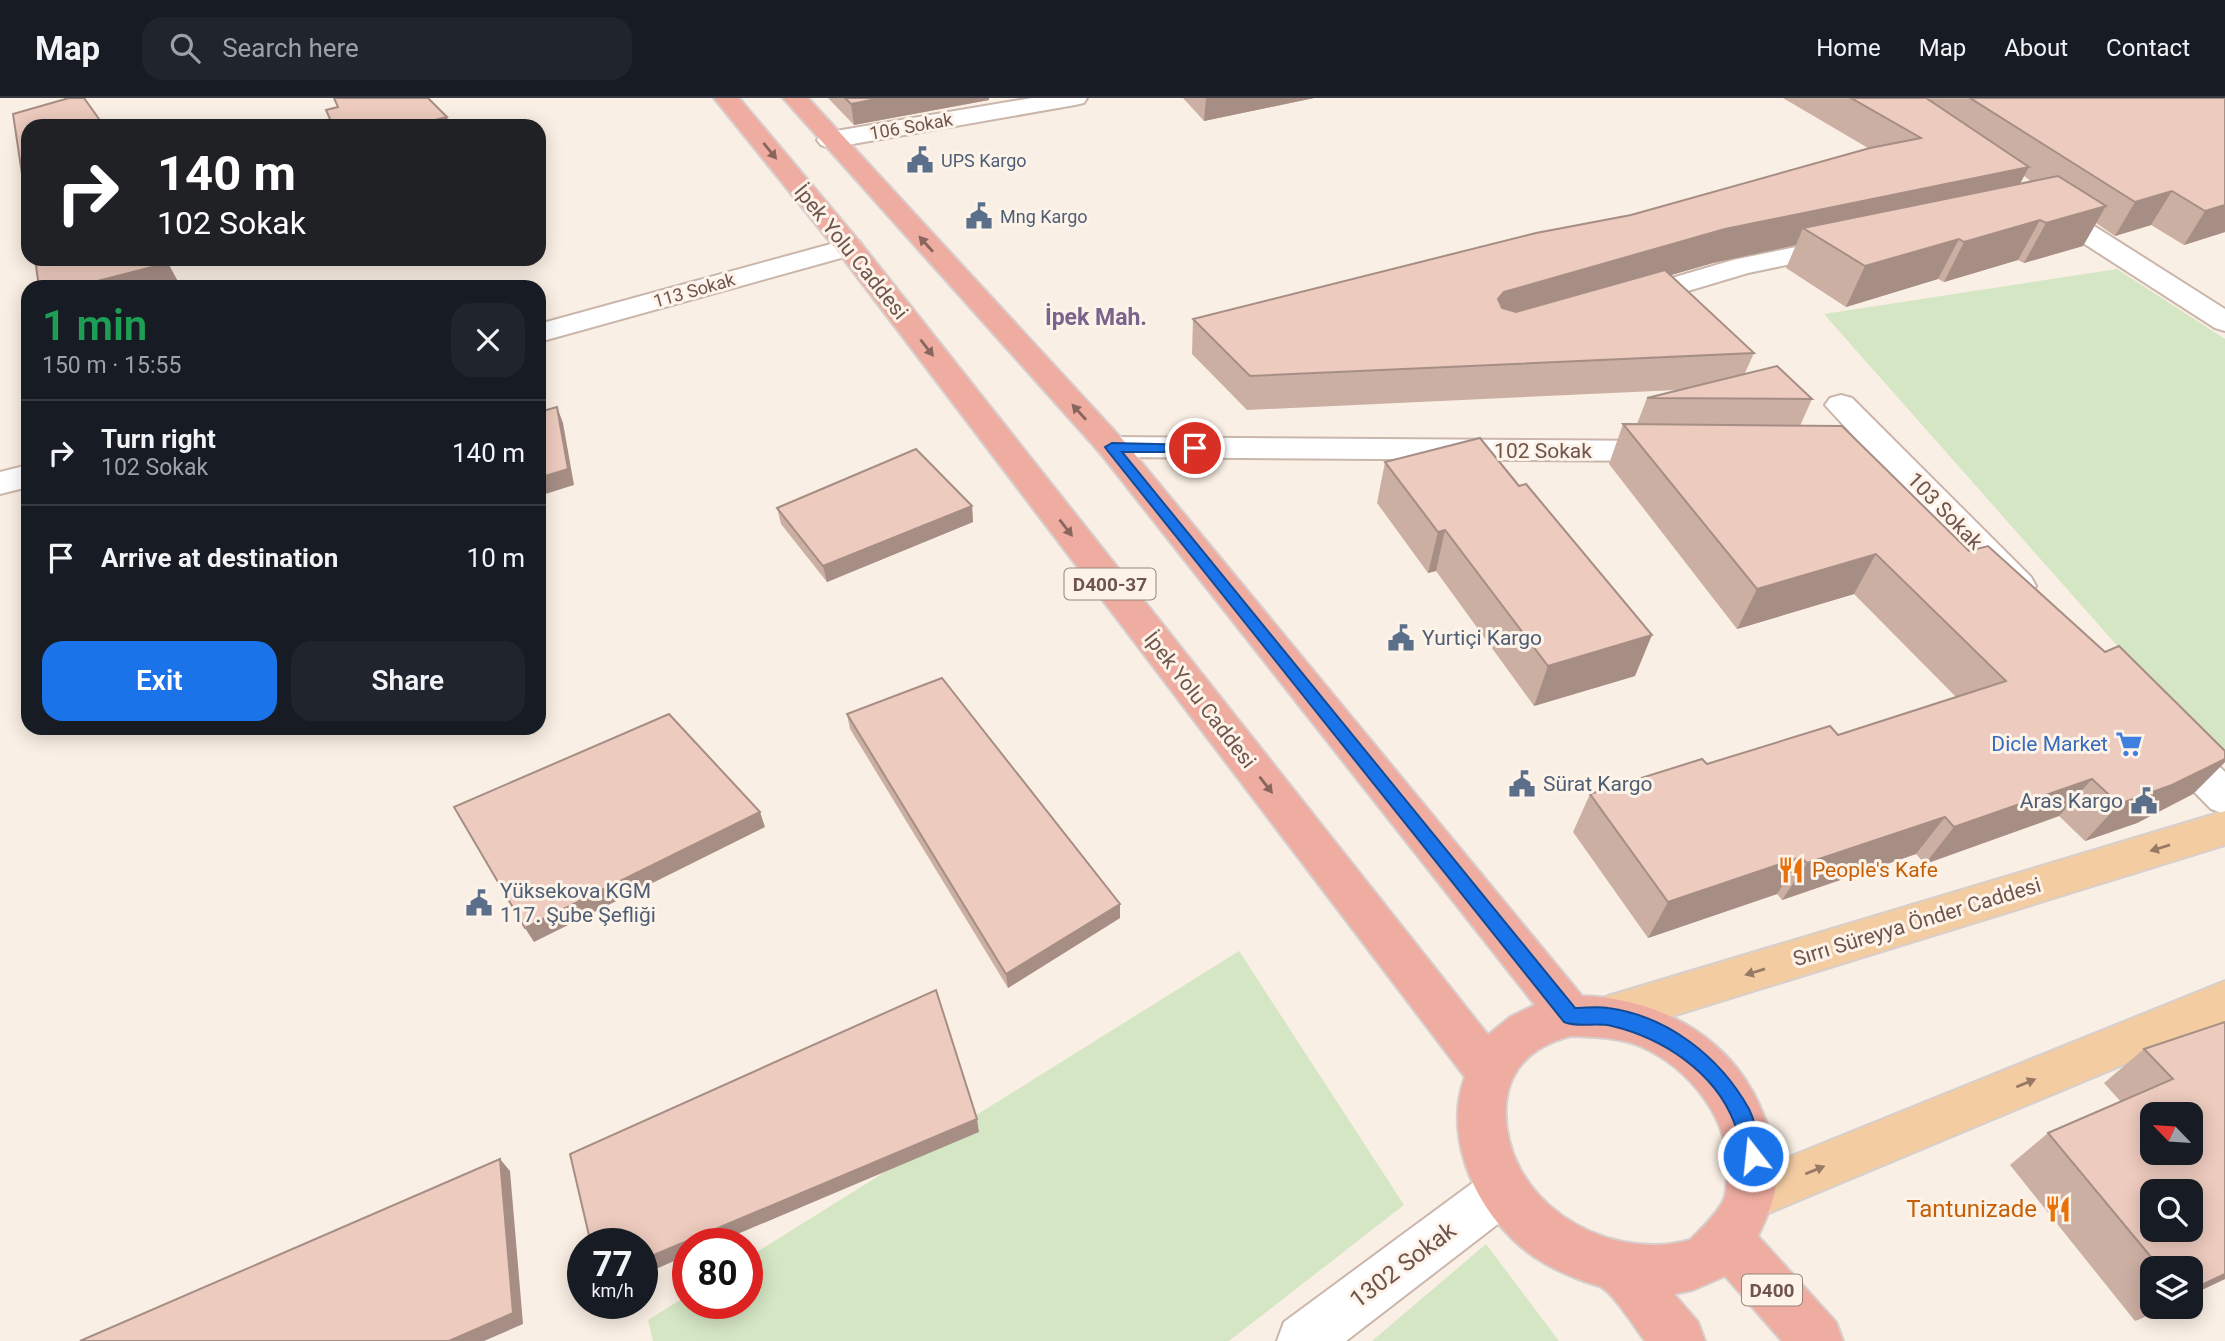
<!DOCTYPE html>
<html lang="en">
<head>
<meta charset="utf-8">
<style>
  :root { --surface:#171b24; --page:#20242c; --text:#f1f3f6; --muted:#9ea1a6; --line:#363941; --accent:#1a73e8 }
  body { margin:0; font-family:Roboto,sans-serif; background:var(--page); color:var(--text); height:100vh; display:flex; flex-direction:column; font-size:26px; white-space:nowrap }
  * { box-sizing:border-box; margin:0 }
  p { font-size:23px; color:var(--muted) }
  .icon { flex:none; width:38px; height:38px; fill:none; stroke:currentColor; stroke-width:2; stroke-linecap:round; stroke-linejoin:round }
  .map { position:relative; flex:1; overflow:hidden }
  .panel { position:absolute; left:21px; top:182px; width:525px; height:455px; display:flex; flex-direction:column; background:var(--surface); border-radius:21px; box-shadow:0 4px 18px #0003 }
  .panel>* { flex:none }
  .top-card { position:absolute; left:21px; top:21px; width:525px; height:147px; border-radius:21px; box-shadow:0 4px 18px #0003; background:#202124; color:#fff; overflow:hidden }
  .needle { width:46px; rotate:295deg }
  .fabs { position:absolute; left:2140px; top:1004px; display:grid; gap:14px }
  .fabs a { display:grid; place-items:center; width:63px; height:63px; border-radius:14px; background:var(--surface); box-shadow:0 4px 18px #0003; font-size:35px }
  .speed { position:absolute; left:567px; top:1130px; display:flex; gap:14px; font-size:35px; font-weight:700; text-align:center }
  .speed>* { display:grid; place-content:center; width:91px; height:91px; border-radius:50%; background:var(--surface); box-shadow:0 4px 18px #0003; line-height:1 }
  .speed small { font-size:18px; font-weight:400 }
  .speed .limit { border:10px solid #d22; background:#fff; color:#111 }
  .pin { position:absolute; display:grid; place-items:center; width:60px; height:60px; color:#fff; margin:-30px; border:4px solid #fff; border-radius:50%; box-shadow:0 2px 7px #0007 }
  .me { position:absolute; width:77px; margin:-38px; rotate:344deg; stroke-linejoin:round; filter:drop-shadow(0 0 5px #0008) }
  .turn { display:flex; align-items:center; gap:24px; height:147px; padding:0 21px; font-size:32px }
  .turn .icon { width:91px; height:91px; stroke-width:2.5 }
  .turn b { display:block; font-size:49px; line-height:60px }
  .round { display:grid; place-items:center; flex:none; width:74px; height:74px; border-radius:21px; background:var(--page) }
  .head { display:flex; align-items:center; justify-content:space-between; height:119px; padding:0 21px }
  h1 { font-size:42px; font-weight:600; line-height:52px; color:#1e9e55 }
  .action { display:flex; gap:14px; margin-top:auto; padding:14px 21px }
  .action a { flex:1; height:80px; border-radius:21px; background:var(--accent); color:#fff; font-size:28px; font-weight:600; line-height:80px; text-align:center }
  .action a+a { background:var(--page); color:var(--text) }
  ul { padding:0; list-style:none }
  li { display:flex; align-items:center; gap:21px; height:105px; padding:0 21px; border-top:2px solid var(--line) }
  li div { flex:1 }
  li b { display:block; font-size:26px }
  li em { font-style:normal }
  header { display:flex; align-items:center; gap:42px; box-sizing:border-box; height:98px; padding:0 35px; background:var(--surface); border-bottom:2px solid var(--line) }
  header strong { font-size:33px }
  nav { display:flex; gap:38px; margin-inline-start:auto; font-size:24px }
  .search { width:490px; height:63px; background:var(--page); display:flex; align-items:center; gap:18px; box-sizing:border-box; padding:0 24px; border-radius:21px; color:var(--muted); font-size:26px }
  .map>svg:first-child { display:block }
  .green { fill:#d5e6c4 }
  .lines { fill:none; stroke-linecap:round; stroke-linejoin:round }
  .minor-casing { stroke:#cab6ab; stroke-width:4 }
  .major-casing { stroke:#d7cfcd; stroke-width:4 }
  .highway-casing { stroke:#d7cfcd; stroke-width:4 }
  .minor { fill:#fff; fill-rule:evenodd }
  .major { fill:#f3cca2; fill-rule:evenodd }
  .highway { fill:#efaca0; fill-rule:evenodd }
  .wall { fill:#ccafa3; fill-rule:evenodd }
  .shaded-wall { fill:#a68e85 }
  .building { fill:#edcbbe; stroke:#a68e85; stroke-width:2; fill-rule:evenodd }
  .oneway { fill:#89665d }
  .oneway2 { fill:#977966 }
  .route { fill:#1a73e8; stroke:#114b97; stroke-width:2 }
  .labels { text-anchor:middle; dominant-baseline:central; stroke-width:6; stroke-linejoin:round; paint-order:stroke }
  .far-street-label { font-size:18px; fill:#70554c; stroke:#fdf3e9 }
  .far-service-label { font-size:18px; fill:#4e5e75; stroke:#fdf3e9; text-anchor:start }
  .shield { fill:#fdf3e9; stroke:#9a847b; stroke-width:2 }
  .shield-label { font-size:19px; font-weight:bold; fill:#70554c }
  .street-label { font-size:21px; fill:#70554c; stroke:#fdf3e9 }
  .service-label { font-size:21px; fill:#4e5e75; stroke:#fdf3e9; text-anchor:start }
  .shop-label { font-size:21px; fill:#366cbe; stroke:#fdf3e9; text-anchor:end }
  .food-label { font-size:21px; fill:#c56008; stroke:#fdf3e9; text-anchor:start }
  .far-district-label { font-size:23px; font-weight:bold; fill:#7a648c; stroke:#fdf3e9 }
  .near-food-label { font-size:24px; fill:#c56008; stroke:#fdf3e9; text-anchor:end }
  .near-street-label { font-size:24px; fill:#70554c; stroke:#fdf3e9 }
</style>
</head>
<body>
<header>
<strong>Map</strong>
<div class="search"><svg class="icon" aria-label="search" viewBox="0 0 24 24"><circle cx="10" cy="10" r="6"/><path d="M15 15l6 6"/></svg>Search here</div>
<nav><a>Home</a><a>Map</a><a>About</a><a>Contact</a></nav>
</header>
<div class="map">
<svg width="2225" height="1243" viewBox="0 0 2225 1243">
  <rect width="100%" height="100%" fill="#faefe4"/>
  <g class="green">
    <path d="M 2117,171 L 2225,241 L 2225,660 L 2219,663 L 1824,216 Z"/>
    <path d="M 1239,853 L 1404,1107 L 1229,1243 L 653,1243 L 648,1222 L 688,1197 L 688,1206 L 747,1206 L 747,1160 Z"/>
    <path d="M 1486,1146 L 1559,1243 L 1372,1243 Z"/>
  </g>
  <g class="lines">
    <g class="minor-casing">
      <g id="minor">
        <path d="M 1032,0 L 1087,0 L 1084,5 L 1075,7 L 830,50 L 821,47 L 817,42 L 821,37 L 830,34 Z"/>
        <path d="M 2044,100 L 2053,102 L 2225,211 L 2225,233 L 2215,230 L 2035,114 L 2031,108 L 2035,102 Z"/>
        <path d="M 1844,139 L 1854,141 L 1858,147 L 1854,153 L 1748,175 L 1631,210 L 1621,207 L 1617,201 L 1621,195 L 1733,162 Z"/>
        <path d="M 849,141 L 859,143 L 863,149 L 859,155 L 539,244 L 539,226 Z"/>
        <path d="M 1841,297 L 1852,300 L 2031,479 L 2036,488 L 2031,497 L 2018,501 L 2005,497 L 1880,366 L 1818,365 L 1807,362 L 1802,355 L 1807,348 L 1818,345 L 1860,345 L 1825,307 L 1830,300 Z"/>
        <path d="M 1112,339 L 1667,343 L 1678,346 L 1683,353 L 1678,360 L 1667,363 L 1112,359 L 1101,356 L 1096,349 L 1101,342 Z"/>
        <path d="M 28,367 L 28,389 L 0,396 L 0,374 Z"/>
        <path d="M 2170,629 L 2184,633 L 2225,674 L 2225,716 L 2211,711 L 2156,655 L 2150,644 L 2156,633 Z"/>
        <path d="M 1503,1068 L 1520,1075 L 1528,1092 L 1520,1109 L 1346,1243 L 1277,1243 L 1284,1224 L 1486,1075 Z"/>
      </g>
    </g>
    <g class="major-casing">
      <g id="major">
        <path d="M 2225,713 L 2225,747 L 1608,938 L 1592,932 L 1585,918 L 1592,904 L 1608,898 Z"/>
        <path d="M 2225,883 L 2225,924 L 1752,1122 L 1735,1115 L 1727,1098 L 1735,1081 Z"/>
      </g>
    </g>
    <g class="highway-casing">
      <path id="highway" d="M 714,0 L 739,0 L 859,143 L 1488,937 L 1510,919 L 1535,907 L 1101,356 L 783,0 L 808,0 L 1123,342 L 1582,898 C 1663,900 1737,943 1765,1021 C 1771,1037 1777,1054 1777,1072 C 1777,1096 1768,1117 1758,1138 L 1836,1224 L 1843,1243 L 1782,1243 L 1725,1178 L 1693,1192 L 1674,1196 L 1698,1224 L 1705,1243 L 1645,1243 C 1635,1230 1615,1197 1601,1189 C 1595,1186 1587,1185 1581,1182 C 1564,1176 1548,1168 1533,1158 C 1480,1121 1441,1043 1465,979 L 839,155 ZM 1571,938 C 1594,939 1619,939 1640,948 C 1690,970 1733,1023 1727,1079 C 1726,1088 1727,1098 1722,1105 C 1714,1119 1701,1131 1690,1142 C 1603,1166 1499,1100 1506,1005 C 1510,967 1536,947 1571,938 Z"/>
    </g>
    <use href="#minor" class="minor"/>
    <use href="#major" class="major"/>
    <use href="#highway" class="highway"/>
  </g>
  <g class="wall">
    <path d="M 828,0 L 989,0 L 989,2 L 854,27 Z"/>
    <path d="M 1183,0 L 1314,0 L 1204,23 Z"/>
    <path d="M 1783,0 L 2225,0 L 2225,134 L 2184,147 L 2151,127 L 2115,138 L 2096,125 L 2083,148 L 2024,165 L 2018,162 L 1944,184 L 1938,181 L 1846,209 L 1786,170 L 1796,147 L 1713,165 L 1671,177 L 1754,255 L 1745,275 L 1812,301 L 1800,328 L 2105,554 L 2225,653 L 2225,664 L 2193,696 L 2137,725 L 2085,743 L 2059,718 L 1925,766 L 1916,756 L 1782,802 L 1777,796 L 1648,840 L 1573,734 L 1590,696 L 1707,666 L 1838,637 L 1956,599 L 1854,496 L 1737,531 L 1609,366 L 1623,326 L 1637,326 L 1647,300 L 1677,292 L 1247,312 L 1192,256 L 1193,221 L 1631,117 L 1868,50 ZM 2024,78 L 2032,84 L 2020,86 Z"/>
    <path d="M 1385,364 L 1519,388 L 1635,578 L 1534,608 L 1436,473 L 1428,475 L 1377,405 Z"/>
    <path d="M 972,408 L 973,424 L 827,484 L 781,426 L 777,410 Z"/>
    <path d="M 847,616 L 1120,806 L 1120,820 L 1008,890 L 850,631 Z"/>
    <path d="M 2225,924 L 2225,1181 L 2191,1197 L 2191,1171 L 2152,1171 L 2152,1209 L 2165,1209 L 2135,1223 L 2010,1067 L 2048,1035 L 2121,1004 L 2104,985 L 2144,951 Z"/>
  </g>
  <g class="shaded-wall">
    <path d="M 881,0 L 989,0 L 989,2 L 854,27 L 851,6 Z"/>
    <path d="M 1206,0 L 1314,0 L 1204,23 Z"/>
    <path d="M 447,19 L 450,28 L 420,28 L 419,26 Z"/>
    <path d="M 2029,69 L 2011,102 L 1803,130 L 1796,147 L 1713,165 L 1495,228 L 1498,201 L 1504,194 L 1725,131 Z"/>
    <path d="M 2172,93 L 2151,127 L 2115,138 L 2135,104 Z"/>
    <path d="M 2225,107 L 2225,134 L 2184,147 L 2205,113 Z"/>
    <path d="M 2106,108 L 2083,148 L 2024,165 L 2046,125 Z"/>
    <path d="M 2040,122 L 2018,162 L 1944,184 L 1964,144 Z"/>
    <path d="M 1959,141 L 1938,181 L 1846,209 L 1865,168 Z"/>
    <path d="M 168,165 L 181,189 L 74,189 Z"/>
    <path d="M 557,309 L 563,325 L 574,387 L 539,398 L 539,380 Z"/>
    <path d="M 972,408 L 973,424 L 827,484 L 823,468 Z"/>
    <path d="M 1445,432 L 1436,473 L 1428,475 L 1438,434 Z"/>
    <path d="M 1876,456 L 1854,496 L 1737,531 L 1757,491 Z"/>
    <path d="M 1652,537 L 1635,578 L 1534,608 L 1548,568 Z"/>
    <path d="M 2225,661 L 2225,664 L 2193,696 L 2137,725 L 2085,743 L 2119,706 Z"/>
    <path d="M 2092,681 L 2059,718 L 1925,766 L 1954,729 Z"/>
    <path d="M 760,714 L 765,729 L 534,844 L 525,830 Z"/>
    <path d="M 1945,719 L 1916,756 L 1782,802 L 1807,765 Z"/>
    <path d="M 1801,759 L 1777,796 L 1648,840 L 1668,804 Z"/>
    <path d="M 1120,806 L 1120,820 L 1008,890 L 1006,876 Z"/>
    <path d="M 977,1021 L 979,1034 L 714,1146 L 688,1146 L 688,1157 L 642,1177 L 642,1162 Z"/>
    <path d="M 500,1061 L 510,1073 L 523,1226 L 484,1243 L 449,1243 Z"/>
    <path d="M 2225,1176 L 2225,1181 L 2191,1197 L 2191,1192 Z"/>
    <path d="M 2159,1209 L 2165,1209 L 2135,1223 Z"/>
  </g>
  <g class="building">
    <path d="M 69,0 L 84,0 L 104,28 L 28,28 L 28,116 L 13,16 Z"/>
    <path d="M 334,0 L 428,0 L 447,19 L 419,26 L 422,28 L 333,28 L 326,12 L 338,9 Z"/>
    <path d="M 845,0 L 881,0 L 851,6 Z"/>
    <path d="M 1851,0 L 1926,0 L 2029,69 L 1725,131 L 1504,194 L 1498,201 L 1502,210 L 1516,214 L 1665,172 L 1754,255 L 1250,278 L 1193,221 L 1536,135 L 1631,117 L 1870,50 L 1921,40 Z"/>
    <path d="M 1970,0 L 2225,0 L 2225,107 L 2205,113 L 2172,93 L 2135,104 Z"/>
    <path d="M 2058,78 L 2106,108 L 2046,125 L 2040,122 L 1964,144 L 1959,141 L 1865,168 L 1803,130 Z"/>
    <path d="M 35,161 L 165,161 L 168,165 L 74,189 L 39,189 Z"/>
    <path d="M 1777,268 L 1812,301 L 1647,300 Z"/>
    <path d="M 557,309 L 568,371 L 539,380 L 539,314 Z"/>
    <path d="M 1623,326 L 1842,328 L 1969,453 L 1988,448 L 2105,554 L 2119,548 L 2225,653 L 2225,661 L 2172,687 L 2119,706 L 2092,681 L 1954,729 L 1945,719 L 1807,765 L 1801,759 L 1668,804 L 1590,696 L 1702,661 L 1707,666 L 1830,628 L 1838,637 L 2006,583 L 1876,456 L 1757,491 Z"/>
    <path d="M 1480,340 L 1519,388 L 1526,386 L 1652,537 L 1548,568 L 1445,432 L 1438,434 L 1385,364 Z"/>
    <path d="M 916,351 L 972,408 L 823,468 L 777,410 Z"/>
    <path d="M 942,580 L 1120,806 L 1006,876 L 847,616 Z"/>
    <path d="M 669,616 L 760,714 L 525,830 L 454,709 Z"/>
    <path d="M 936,892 L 977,1021 L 642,1162 L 642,1146 L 591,1146 L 570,1056 Z"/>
    <path d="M 2225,924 L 2225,1176 L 2191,1192 L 2191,1171 L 2161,1171 L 2048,1035 L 2173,981 L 2144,951 ZM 2152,1017 L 2191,1017 L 2191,1055 L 2152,1055 ZM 2152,1094 L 2191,1094 L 2191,1132 L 2152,1132 Z"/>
    <path d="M 500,1061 L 513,1215 L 449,1243 L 80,1243 Z"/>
  </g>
  <defs><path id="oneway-solid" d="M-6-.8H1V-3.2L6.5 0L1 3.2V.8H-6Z" transform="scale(1.75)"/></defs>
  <g class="oneway">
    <use href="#oneway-solid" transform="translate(770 53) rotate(51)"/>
    <use href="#oneway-solid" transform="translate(926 146) rotate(-132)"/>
    <use href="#oneway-solid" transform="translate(927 250) rotate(52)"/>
    <use href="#oneway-solid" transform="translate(1079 314) rotate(-132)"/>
    <use href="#oneway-solid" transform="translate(1066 430) rotate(52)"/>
    <use href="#oneway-solid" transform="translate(1266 687) rotate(52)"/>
  </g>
  <g class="oneway2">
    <use href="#oneway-solid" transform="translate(2160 750) rotate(163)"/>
    <use href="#oneway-solid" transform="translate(1755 874) rotate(163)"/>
    <use href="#oneway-solid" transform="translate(2026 985) rotate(-22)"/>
    <use href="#oneway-solid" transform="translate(1815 1072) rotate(-22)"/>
  </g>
  <path class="route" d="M 1112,345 L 1199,347 L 1201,350 L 1195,354 L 1122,354 L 1575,910 C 1586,910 1598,908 1608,910 C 1668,918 1720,959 1749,1011 C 1756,1025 1759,1043 1763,1058 L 1760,1065 L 1753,1068 L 1746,1065 C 1741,1052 1739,1037 1734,1024 C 1714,973 1662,940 1612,928 C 1596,924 1579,930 1564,924 L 1107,352 L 1105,349 Z"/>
  <defs>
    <g id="civic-bare" transform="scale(2.1)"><path d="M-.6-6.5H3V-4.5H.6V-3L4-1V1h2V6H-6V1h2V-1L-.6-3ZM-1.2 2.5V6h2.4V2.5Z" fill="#5c6f8a" stroke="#fdf3e9" stroke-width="2.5" paint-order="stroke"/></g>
    <g id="supermarket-bare" transform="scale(2.1)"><path d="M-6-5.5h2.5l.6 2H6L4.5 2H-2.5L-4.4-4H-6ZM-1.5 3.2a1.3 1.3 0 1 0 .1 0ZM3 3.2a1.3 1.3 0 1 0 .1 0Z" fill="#3f7fe0" stroke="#fdf3e9" stroke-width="2.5" paint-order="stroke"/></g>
    <g id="restaurant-bare" transform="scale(2.1)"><path d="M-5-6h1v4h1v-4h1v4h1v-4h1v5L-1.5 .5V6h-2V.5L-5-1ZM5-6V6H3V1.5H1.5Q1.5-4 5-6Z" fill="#e8710a" stroke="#fdf3e9" stroke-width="2.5" paint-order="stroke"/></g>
  </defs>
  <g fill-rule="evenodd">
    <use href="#civic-bare" x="920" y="62"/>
    <use href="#civic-bare" x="979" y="118"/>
    <use href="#civic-bare" x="1401" y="540"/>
    <use href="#supermarket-bare" x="2129" y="646"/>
    <use href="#civic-bare" x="1522" y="686"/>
    <use href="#civic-bare" x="2144" y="703"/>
    <use href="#restaurant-bare" x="1791" y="772"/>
    <use href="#civic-bare" x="479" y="805"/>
    <use href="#restaurant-bare" x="2058" y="1111"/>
  </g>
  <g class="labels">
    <g class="far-street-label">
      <text transform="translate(911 28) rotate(-10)">106 Sokak</text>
      <text transform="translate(694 192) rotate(-16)">113 Sokak</text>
    </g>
    <g class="far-service-label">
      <text x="941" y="62">UPS Kargo</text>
      <text x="1000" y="118">Mng Kargo</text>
    </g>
    <g class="shield">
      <rect x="1064.5" y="470.5" width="91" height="31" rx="5"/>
      <rect x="1742" y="1176.5" width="60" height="31" rx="5"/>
    </g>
    <g class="shield-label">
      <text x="1110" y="486">D400-37</text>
      <text x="1772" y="1192">D400</text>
    </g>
    <g class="street-label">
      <text transform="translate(851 154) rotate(51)">İpek Yolu Caddesi</text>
      <text x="1543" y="353">102 Sokak</text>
      <text transform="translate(1945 413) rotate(46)">103 Sokak</text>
      <text transform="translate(1200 602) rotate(52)">İpek Yolu Caddesi</text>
      <text transform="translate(1917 824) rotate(-17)">Sırrı Süreyya Önder Caddesi</text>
    </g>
    <g class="service-label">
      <text x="1422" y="540">Yurtiçi Kargo</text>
      <text x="1543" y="686">Sürat Kargo</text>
      <text x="2123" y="703" text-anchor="end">Aras Kargo</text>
      <text x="500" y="793">Yüksekova KGM<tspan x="500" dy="24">117. Şube Şefliği</tspan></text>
    </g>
    <g class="shop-label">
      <text x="2108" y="646">Dicle Market</text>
    </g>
    <g class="food-label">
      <text x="1812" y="772">People's Kafe</text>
    </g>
    <g class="far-district-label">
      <text x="1096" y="219">İpek Mah.</text>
    </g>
    <g class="near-food-label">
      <text x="2037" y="1111">Tantunizade</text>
    </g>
    <g class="near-street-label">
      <text transform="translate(1403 1167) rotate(-37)">1302 Sokak</text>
    </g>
  </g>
</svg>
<div class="fabs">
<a><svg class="needle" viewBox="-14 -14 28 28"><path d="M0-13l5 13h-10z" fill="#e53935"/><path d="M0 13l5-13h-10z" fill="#9ea1a6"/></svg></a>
<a><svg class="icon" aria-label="search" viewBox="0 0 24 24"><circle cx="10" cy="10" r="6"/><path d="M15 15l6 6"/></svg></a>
<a><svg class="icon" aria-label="layers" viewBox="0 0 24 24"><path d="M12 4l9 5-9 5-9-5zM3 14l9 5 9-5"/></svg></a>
</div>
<div class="speed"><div>77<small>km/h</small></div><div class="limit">80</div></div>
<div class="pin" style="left:1195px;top:350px;background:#d93025"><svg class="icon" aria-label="arrive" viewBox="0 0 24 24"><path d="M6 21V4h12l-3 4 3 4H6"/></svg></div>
<svg class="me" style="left:1753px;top:1058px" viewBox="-20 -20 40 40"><circle r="17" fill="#1a73e8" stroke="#fff" stroke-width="3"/><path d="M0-11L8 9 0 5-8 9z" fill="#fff"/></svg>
<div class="top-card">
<div class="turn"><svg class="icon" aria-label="right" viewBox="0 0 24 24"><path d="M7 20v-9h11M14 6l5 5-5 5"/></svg><div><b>140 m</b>102 Sokak</div></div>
</div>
<section class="panel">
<div class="head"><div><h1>1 min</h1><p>150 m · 15:55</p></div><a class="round"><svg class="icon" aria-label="close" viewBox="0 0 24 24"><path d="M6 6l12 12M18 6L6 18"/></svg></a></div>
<ul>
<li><svg class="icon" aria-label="right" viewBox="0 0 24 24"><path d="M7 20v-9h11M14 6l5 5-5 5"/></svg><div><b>Turn right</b><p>102 Sokak</p></div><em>140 m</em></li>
<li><svg class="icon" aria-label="arrive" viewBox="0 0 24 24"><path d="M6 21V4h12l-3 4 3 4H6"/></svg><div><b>Arrive at destination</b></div><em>10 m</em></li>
</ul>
<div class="action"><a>Exit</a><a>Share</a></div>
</section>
</div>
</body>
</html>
